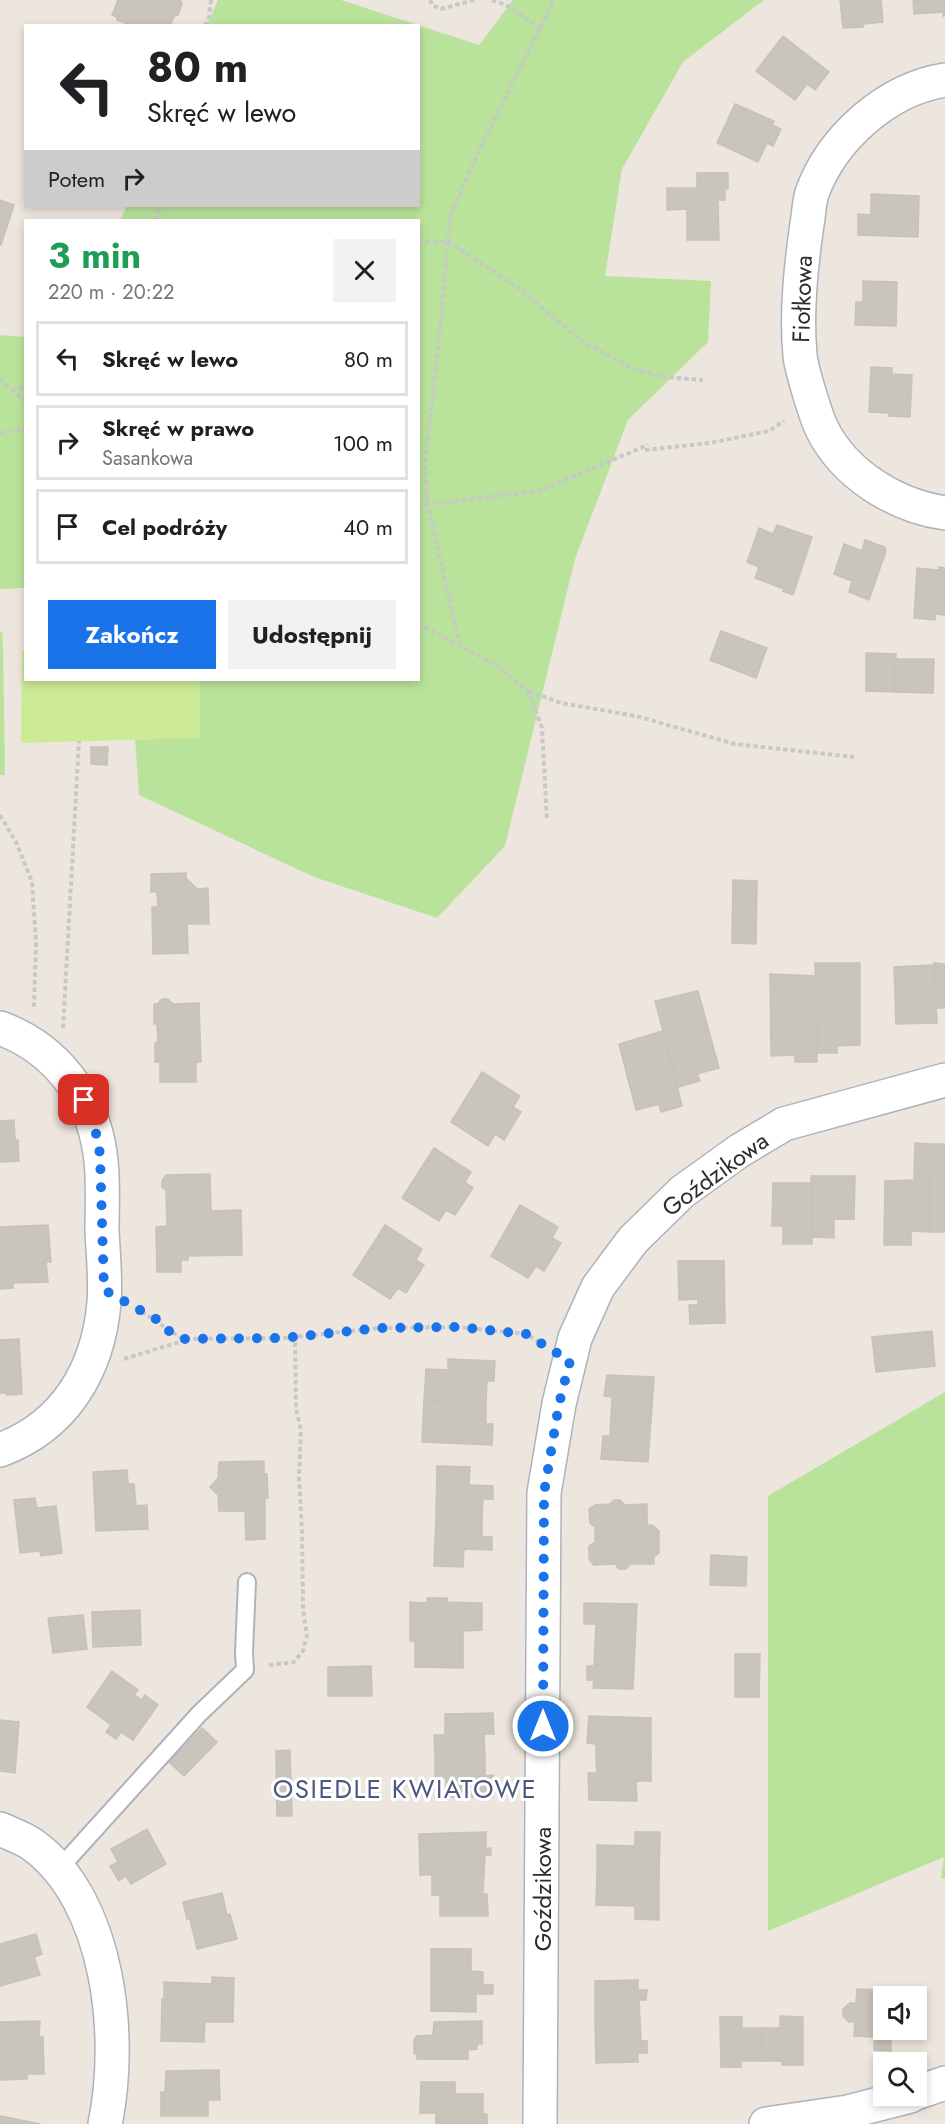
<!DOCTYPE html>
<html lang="pl">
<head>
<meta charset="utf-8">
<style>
  :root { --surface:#fff; --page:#f2f2f2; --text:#202124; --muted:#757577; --line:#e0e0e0; --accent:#1a73e8 }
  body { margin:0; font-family:Jost,sans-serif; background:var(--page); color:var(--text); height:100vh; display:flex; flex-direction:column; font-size:22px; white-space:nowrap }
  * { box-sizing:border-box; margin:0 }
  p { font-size:20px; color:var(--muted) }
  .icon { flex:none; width:33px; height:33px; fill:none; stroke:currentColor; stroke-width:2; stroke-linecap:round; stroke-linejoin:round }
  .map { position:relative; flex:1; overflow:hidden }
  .details { position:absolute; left:24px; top:219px; width:396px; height:462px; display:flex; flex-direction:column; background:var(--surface); border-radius:0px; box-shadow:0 3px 9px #0003 }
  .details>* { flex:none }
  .hud { position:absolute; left:24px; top:24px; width:396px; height:183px; border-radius:0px; box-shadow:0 3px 9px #0003; background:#fff; color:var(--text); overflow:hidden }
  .buttons { position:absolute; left:873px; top:1986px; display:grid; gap:12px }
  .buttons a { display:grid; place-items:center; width:54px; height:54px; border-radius:0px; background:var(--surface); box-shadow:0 3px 9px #0003; font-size:30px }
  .pin { position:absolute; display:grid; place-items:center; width:51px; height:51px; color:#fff; margin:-26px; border-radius:12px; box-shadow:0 3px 9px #0006 }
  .me { position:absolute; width:66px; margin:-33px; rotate:0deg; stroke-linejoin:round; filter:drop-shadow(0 0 4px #0008) }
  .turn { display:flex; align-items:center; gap:21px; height:126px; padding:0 24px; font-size:27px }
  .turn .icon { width:78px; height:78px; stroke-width:2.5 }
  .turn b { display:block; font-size:42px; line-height:51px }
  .then { display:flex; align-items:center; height:57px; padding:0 24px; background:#0003; gap:12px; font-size:22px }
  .round { display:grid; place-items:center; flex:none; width:63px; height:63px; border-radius:0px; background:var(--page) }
  .head { display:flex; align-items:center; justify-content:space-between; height:102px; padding:0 24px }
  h1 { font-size:36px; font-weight:700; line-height:45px; color:#1e9e55 }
  .action { display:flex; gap:12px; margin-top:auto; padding:12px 24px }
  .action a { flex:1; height:69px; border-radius:0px; background:var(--accent); color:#fff; font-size:24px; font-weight:700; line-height:69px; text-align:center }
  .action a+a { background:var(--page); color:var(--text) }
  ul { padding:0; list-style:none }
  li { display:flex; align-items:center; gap:18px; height:75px; margin:0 12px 9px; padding:0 12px; border:3px solid var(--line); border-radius:0px }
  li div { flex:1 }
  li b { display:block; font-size:22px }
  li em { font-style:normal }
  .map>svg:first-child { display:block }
  .green { fill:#b9e39b }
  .pitch { fill:#cdea97 }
  .building { fill:#c9c4bc; stroke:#c9c1b8; stroke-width:1.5 }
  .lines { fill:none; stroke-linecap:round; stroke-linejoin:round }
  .service-casing { stroke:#aeb2bc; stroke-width:20 }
  .minor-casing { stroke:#aeb2bc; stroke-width:36 }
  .path { stroke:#c8c8c8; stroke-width:4; stroke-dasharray:4.5 3; stroke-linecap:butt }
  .service { stroke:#fff; stroke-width:16 }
  .minor { stroke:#fff; stroke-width:33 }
  .route { stroke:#1a73e8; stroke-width:10; stroke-dasharray:0 18 }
  .labels { text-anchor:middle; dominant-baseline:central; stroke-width:6; stroke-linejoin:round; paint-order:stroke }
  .street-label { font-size:24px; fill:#2c2c2c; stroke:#fff }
  .neighbourhood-label { font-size:26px; letter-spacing:1.5px; fill:#4c587d; stroke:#fff }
</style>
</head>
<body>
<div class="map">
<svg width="945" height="2124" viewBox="0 0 945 2124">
  <rect width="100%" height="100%" fill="#ede6de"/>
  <g class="green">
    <path d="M 218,0 L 341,0 L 479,45 L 513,0 L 764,0 L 683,62 L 622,169 L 605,276 L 711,281 L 708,342 L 628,420 L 575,559 L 505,846 L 437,918 L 314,877 L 139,795 L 131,680 L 418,680 L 418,220 L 120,220 L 127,206 L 418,206 L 418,26 L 207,25 Z"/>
    <path d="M 0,335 L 25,337 L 25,588 L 0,589 Z"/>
    <path d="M 2,631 L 3,645 L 5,775 L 0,775 L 0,633 Z"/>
    <path d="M 945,1392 L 945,1878 L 941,1879 L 944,1857 L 768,1931 L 768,1496 Z"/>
  </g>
  <path class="pitch" d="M 22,650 L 25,650 L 26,680 L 200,680 L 200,738 L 21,743 Z"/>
  <g class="building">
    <path d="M 118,0 L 180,0 L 182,4 L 178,15 L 174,16 L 170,26 L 133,26 L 117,20 L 117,17 L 112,15 Z"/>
    <path d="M 840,0 L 881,0 L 883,22 L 863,24 L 863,27 L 843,28 Z"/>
    <path d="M 913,0 L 945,0 L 945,16 L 943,16 L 943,12 L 914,14 Z"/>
    <path d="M 783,36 L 829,72 L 815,90 L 807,84 L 795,100 L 756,71 Z"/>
    <path d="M 735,104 L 774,121 L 772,125 L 781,129 L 773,146 L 767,143 L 758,162 L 717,143 Z"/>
    <path d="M 697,173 L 728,173 L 728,189 L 725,189 L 725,200 L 718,200 L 719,240 L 687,240 L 687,209 L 667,210 L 667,188 L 697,188 Z"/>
    <path d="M 871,194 L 919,196 L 918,237 L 858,235 L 858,214 L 871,215 Z"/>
    <path d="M 0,200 L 14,205 L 1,245 L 0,245 Z"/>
    <path d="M 863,281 L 897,282 L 896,326 L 855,325 L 856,302 L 863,302 Z"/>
    <path d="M 871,367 L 892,368 L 892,374 L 912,375 L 910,417 L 889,416 L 889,413 L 869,412 Z"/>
    <path d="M 777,525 L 812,537 L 793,595 L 783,591 L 784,589 L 755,578 L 759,567 L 747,562 L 759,528 L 773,534 Z"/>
    <path d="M 865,540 L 885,547 L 886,551 L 869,600 L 849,592 L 852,581 L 834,574 L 844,544 L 862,551 Z"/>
    <path d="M 939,567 L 945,568 L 945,615 L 935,614 L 935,620 L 914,618 L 917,568 L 939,570 Z"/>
    <path d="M 721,631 L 767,648 L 756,678 L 710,660 Z"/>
    <path d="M 866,653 L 896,654 L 894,692 L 866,691 Z"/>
    <path d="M 896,659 L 934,659 L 933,693 L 894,692 Z"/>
    <path d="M 91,747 L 108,747 L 107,765 L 91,764 Z"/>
    <path d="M 186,873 L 186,878 L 197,889 L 208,888 L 209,924 L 187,924 L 188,953 L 153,954 L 152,907 L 158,907 L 157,892 L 151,892 L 151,874 Z"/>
    <path d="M 733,880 L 757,881 L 756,944 L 732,943 Z"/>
    <path d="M 815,963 L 860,963 L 860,1045 L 837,1046 L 837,1053 L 817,1053 Z"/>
    <path d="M 934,963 L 945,964 L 945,1008 L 937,1008 Z"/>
    <path d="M 934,965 L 937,1023 L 896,1024 L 894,967 Z"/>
    <path d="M 770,974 L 816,976 L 817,1062 L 795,1062 L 795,1055 L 771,1056 Z"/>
    <path d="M 698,991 L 719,1068 L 697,1074 L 700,1081 L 678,1087 L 655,1001 Z"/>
    <path d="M 162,999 L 168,999 L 173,1004 L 199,1003 L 201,1062 L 196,1062 L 196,1082 L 160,1082 L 160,1062 L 155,1062 L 155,1043 L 158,1043 L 157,1024 L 154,1024 L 154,1004 L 157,1004 Z"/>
    <path d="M 663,1031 L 682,1106 L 661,1112 L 659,1104 L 636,1110 L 619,1044 Z"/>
    <path d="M 482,1072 L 520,1096 L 513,1107 L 521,1112 L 504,1140 L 495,1134 L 488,1146 L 451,1122 Z"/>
    <path d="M 14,1120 L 15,1140 L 18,1140 L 19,1161 L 0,1162 L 0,1121 Z"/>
    <path d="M 915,1143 L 930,1144 L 929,1232 L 911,1231 L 911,1245 L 884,1245 L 885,1181 L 914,1180 Z"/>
    <path d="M 930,1144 L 945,1144 L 945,1232 L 929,1232 Z"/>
    <path d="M 434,1148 L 471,1172 L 465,1182 L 473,1188 L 455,1215 L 446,1210 L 439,1221 L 402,1198 Z"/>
    <path d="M 210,1174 L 211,1211 L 241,1210 L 242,1255 L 188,1256 L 188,1260 L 181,1260 L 181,1272 L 157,1272 L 156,1227 L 167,1226 L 166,1190 L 162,1187 L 162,1181 L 166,1175 Z"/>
    <path d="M 811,1176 L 855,1176 L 854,1219 L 834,1219 L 834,1238 L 813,1237 Z"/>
    <path d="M 773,1183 L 811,1183 L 812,1244 L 783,1244 L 783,1226 L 772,1226 Z"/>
    <path d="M 520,1205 L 558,1227 L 552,1238 L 561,1243 L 544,1271 L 536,1266 L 528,1278 L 491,1256 Z"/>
    <path d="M 48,1225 L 51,1262 L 46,1262 L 48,1282 L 13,1283 L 13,1288 L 0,1289 L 0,1227 Z"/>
    <path d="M 385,1225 L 422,1249 L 416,1260 L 424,1265 L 406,1293 L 398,1288 L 390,1299 L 353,1275 Z"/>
    <path d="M 678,1261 L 724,1261 L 725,1323 L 690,1324 L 689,1305 L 698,1305 L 698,1299 L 679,1300 Z"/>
    <path d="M 932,1331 L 935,1366 L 876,1372 L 872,1337 Z"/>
    <path d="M 19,1339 L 22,1394 L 7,1395 L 7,1393 L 0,1393 L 0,1340 Z"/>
    <path d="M 448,1359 L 495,1361 L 494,1381 L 487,1381 L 486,1403 L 424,1401 L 426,1369 L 448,1370 Z"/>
    <path d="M 607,1375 L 654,1377 L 651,1420 L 611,1417 L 612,1397 L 604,1396 Z"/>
    <path d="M 424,1401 L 486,1403 L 486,1424 L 493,1424 L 492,1445 L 422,1442 Z"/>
    <path d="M 611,1417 L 651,1420 L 648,1462 L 601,1459 L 603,1436 L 610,1436 Z"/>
    <path d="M 264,1461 L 264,1474 L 267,1474 L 268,1498 L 265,1498 L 265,1539 L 246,1540 L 245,1511 L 219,1511 L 218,1495 L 210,1487 L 218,1478 L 219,1462 Z"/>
    <path d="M 437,1466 L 470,1467 L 469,1485 L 493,1486 L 493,1499 L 483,1499 L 482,1517 L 436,1517 Z"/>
    <path d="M 127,1470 L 128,1484 L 134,1484 L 136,1506 L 147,1505 L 148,1529 L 96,1531 L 93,1472 Z"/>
    <path d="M 35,1498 L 37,1508 L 56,1506 L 62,1553 L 41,1556 L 40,1551 L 20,1553 L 14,1500 Z"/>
    <path d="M 614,1500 L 620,1500 L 625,1505 L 647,1504 L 647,1525 L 652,1525 L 659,1531 L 659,1553 L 654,1557 L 654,1564 L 630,1564 L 626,1569 L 619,1569 L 615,1564 L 594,1565 L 589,1559 L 589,1546 L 595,1542 L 595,1527 L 590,1523 L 589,1509 L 595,1505 L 610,1504 Z"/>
    <path d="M 436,1517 L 482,1517 L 482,1537 L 492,1537 L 492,1550 L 464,1549 L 463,1567 L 434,1566 Z"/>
    <path d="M 711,1555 L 747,1557 L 746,1586 L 710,1585 Z"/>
    <path d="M 427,1598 L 447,1598 L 447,1602 L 482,1603 L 482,1630 L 463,1631 L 463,1668 L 415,1667 L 415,1642 L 410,1641 L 410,1602 L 427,1603 Z"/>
    <path d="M 584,1603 L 637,1604 L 635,1646 L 595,1645 L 596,1624 L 584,1624 Z"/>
    <path d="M 140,1610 L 141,1645 L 93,1647 L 92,1612 Z"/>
    <path d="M 83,1615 L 87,1649 L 53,1653 L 48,1618 Z"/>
    <path d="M 595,1645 L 635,1646 L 633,1689 L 593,1688 L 594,1680 L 587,1680 L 587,1666 L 594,1666 Z"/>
    <path d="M 735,1654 L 760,1654 L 759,1697 L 735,1697 Z"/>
    <path d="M 371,1666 L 372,1696 L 328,1696 L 328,1667 Z"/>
    <path d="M 112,1671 L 138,1690 L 134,1695 L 142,1700 L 145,1695 L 158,1705 L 133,1740 L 121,1732 L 116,1739 L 106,1732 L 111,1725 L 87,1707 Z"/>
    <path d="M 493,1713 L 494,1734 L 484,1734 L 485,1756 L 435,1755 L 434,1735 L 445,1735 L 445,1714 Z"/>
    <path d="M 589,1716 L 651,1718 L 651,1758 L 596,1758 L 596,1744 L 587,1743 Z"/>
    <path d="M 0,1720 L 19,1722 L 15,1773 L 0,1771 Z"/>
    <path d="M 202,1728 L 217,1742 L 184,1776 L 169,1762 Z"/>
    <path d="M 290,1750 L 292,1816 L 277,1816 L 276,1751 Z"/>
    <path d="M 435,1755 L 485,1756 L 485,1776 L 493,1775 L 493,1797 L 446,1797 L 446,1778 L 435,1778 Z"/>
    <path d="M 596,1758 L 651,1758 L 651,1781 L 636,1781 L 637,1801 L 589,1800 L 588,1773 L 597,1773 Z"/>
    <path d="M 147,1829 L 166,1864 L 131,1884 L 126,1876 L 119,1881 L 110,1866 L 118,1862 L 111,1849 Z"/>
    <path d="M 486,1832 L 486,1849 L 491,1848 L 491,1855 L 485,1855 L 484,1874 L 420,1875 L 419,1834 Z"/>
    <path d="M 635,1832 L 660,1832 L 659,1877 L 597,1876 L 597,1845 L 635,1846 Z"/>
    <path d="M 484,1874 L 483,1894 L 487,1894 L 488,1916 L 440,1916 L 440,1895 L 432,1895 L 432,1875 Z"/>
    <path d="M 597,1876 L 659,1877 L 659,1920 L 635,1919 L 635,1906 L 596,1905 Z"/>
    <path d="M 222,1893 L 227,1915 L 230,1914 L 237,1939 L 197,1949 L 190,1919 L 187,1919 L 183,1902 Z"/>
    <path d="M 36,1934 L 42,1954 L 34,1957 L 40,1975 L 0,1986 L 0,1944 Z"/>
    <path d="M 431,1949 L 471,1949 L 471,1971 L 483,1972 L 483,1985 L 493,1985 L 493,1994 L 476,1994 L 476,2012 L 431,2011 Z"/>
    <path d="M 212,1977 L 234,1978 L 233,2022 L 205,2022 L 204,2042 L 161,2041 L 162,1999 L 164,2000 L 164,1982 L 212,1984 Z"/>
    <path d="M 638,1980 L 638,1990 L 647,1990 L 646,2000 L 639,2000 L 640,2020 L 595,2021 L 595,1981 Z"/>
    <path d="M 857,1989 L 918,1992 L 917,2028 L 916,1996 L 884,1996 L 884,2030 L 898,2030 L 898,2037 L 891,2037 L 891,2051 L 874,2050 L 874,2037 L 854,2036 L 855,2022 L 849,2022 L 843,2016 L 843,2009 L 850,2003 L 856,2003 Z"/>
    <path d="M 780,2016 L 803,2017 L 803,2065 L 782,2065 L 782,2061 L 762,2061 L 761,2028 L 780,2028 Z"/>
    <path d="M 720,2017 L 742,2017 L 742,2028 L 761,2028 L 762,2061 L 741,2061 L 741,2067 L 721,2067 Z"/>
    <path d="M 640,2020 L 641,2041 L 647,2041 L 647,2053 L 638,2053 L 638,2062 L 596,2063 L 595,2021 Z"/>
    <path d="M 40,2021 L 39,2037 L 43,2037 L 44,2074 L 27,2074 L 27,2079 L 0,2080 L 0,2022 Z"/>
    <path d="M 482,2021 L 482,2044 L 477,2044 L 477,2049 L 468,2050 L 468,2059 L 417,2059 L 417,2055 L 414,2053 L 414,2040 L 417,2036 L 433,2035 L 434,2022 Z"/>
    <path d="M 219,2070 L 220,2100 L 208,2100 L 208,2116 L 161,2116 L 161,2092 L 165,2092 L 166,2071 Z"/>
    <path d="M 421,2082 L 455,2082 L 455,2094 L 483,2094 L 483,2114 L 487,2114 L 487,2124 L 436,2124 L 436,2113 L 420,2113 Z"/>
    <path d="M 1,2116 L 40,2124 L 0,2124 Z"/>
  </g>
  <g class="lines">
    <g class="service-casing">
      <path id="service" d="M 58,1870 L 199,1714 L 245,1670 L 244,1652 L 247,1582"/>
    </g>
    <g class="minor-casing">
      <g id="minor">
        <path d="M 945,80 C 887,89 832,138 812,193 C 809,202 809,214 807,224 C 801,267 796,312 800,355 C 801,368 816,417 822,429 C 845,475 896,506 945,513"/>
        <path d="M 0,1028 C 55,1048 92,1096 100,1153 C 104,1178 102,1205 102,1230 C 103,1254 106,1279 104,1303 C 98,1370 65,1426 0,1450"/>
        <path d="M 0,1829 C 11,1834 23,1838 33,1845 C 110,1901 123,2038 105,2124"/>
        <path d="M 916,2093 L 945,2083"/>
        <path d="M 540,2124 L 544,1493 L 559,1404 L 575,1338 L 598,1287 L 633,1240 L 682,1192 L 739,1151 L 784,1124 L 945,1080"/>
        <path d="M 766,2124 L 848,2112 L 910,2096"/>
      </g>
    </g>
    <g class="path">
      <path d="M 430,0 L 432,5 L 441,9 L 474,0"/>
      <path d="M 492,0 L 506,5 L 540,28"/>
      <path d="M 205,26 L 209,16 L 211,0"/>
      <path d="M 156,220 L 161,206"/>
      <path d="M 418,241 L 449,242 L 520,289 L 583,342 L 634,369 L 664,377 L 703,380"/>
      <path d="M 0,379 L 26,402"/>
      <path d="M 12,390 L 26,386"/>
      <path d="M 0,433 L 26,429"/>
      <path d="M 645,450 L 710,443 L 769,431 L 784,421"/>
      <path d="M 418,508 L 431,504 L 539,491 L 648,445"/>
      <path d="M 418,623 L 499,667 L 528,691 L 542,728 L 547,821"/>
      <path d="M 460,646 L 428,505 L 425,464 L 439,340 L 450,216 L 478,153 L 554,0"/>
      <path d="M 528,691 L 561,703 L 636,716 L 735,744 L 854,757"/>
      <path d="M 0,815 L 16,842 L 32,882 L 36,943 L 34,1008"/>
      <path d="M 63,1028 L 79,741"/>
      <path d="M 135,1308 C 152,1317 166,1329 183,1339 L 284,1338 L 380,1328 L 457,1327 L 526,1334 L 541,1343"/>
      <path d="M 124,1359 L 186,1340"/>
      <path d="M 269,1665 L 294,1662 L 303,1651 L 307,1635 L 303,1609 L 302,1532 L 299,1477 L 301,1430 L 296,1408 L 295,1337"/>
    </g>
    <use href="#service" class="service"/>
    <use href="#minor" class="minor"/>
  </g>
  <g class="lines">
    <path class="route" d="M 84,1100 L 94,1123 L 100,1154 L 104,1290 L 156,1319 L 169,1331 L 183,1339 L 284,1338 L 380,1328 L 457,1327 L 526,1334 L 570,1361 L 559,1404 L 544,1493 L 543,1726"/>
  </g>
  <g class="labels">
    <g class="street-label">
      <text transform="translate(802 299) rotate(-88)">Fiołkowa</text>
      <text transform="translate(715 1174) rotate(-36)">Goździkowa</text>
      <text transform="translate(542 1889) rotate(-90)">Goździkowa</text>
    </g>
    <g class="neighbourhood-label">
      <text x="405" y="1789">OSIEDLE KWIATOWE</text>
    </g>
  </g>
</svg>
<div class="buttons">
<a><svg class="icon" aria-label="sound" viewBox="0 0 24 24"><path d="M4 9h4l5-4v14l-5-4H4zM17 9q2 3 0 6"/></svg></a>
<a><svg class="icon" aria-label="search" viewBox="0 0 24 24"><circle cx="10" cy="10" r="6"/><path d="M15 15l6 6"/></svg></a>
</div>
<div class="pin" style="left:84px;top:1100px;background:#d93025"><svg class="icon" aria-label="arrive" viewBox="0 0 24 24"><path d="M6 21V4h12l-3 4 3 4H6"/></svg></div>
<svg class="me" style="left:543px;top:1726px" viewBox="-20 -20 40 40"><circle r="17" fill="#1a73e8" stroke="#fff" stroke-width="3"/><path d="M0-11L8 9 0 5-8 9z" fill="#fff"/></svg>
<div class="hud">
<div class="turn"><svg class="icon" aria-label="left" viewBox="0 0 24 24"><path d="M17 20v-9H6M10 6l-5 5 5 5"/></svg><div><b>80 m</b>Skręć w lewo</div></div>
<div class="then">Potem<svg class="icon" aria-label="right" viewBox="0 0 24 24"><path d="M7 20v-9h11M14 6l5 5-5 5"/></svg></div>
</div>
<section class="details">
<div class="head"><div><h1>3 min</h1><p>220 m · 20:22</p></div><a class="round"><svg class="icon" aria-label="close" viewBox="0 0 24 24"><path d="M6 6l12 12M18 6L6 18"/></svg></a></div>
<ul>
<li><svg class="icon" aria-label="left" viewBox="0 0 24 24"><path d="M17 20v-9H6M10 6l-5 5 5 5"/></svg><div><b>Skręć w lewo</b></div><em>80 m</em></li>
<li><svg class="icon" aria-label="right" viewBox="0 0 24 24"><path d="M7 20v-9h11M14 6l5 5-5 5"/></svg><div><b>Skręć w prawo</b><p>Sasankowa</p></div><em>100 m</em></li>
<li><svg class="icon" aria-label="arrive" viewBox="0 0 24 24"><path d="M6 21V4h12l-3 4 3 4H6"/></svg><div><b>Cel podróży</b></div><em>40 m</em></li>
</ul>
<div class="action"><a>Zakończ</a><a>Udostępnij</a></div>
</section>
</div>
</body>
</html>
